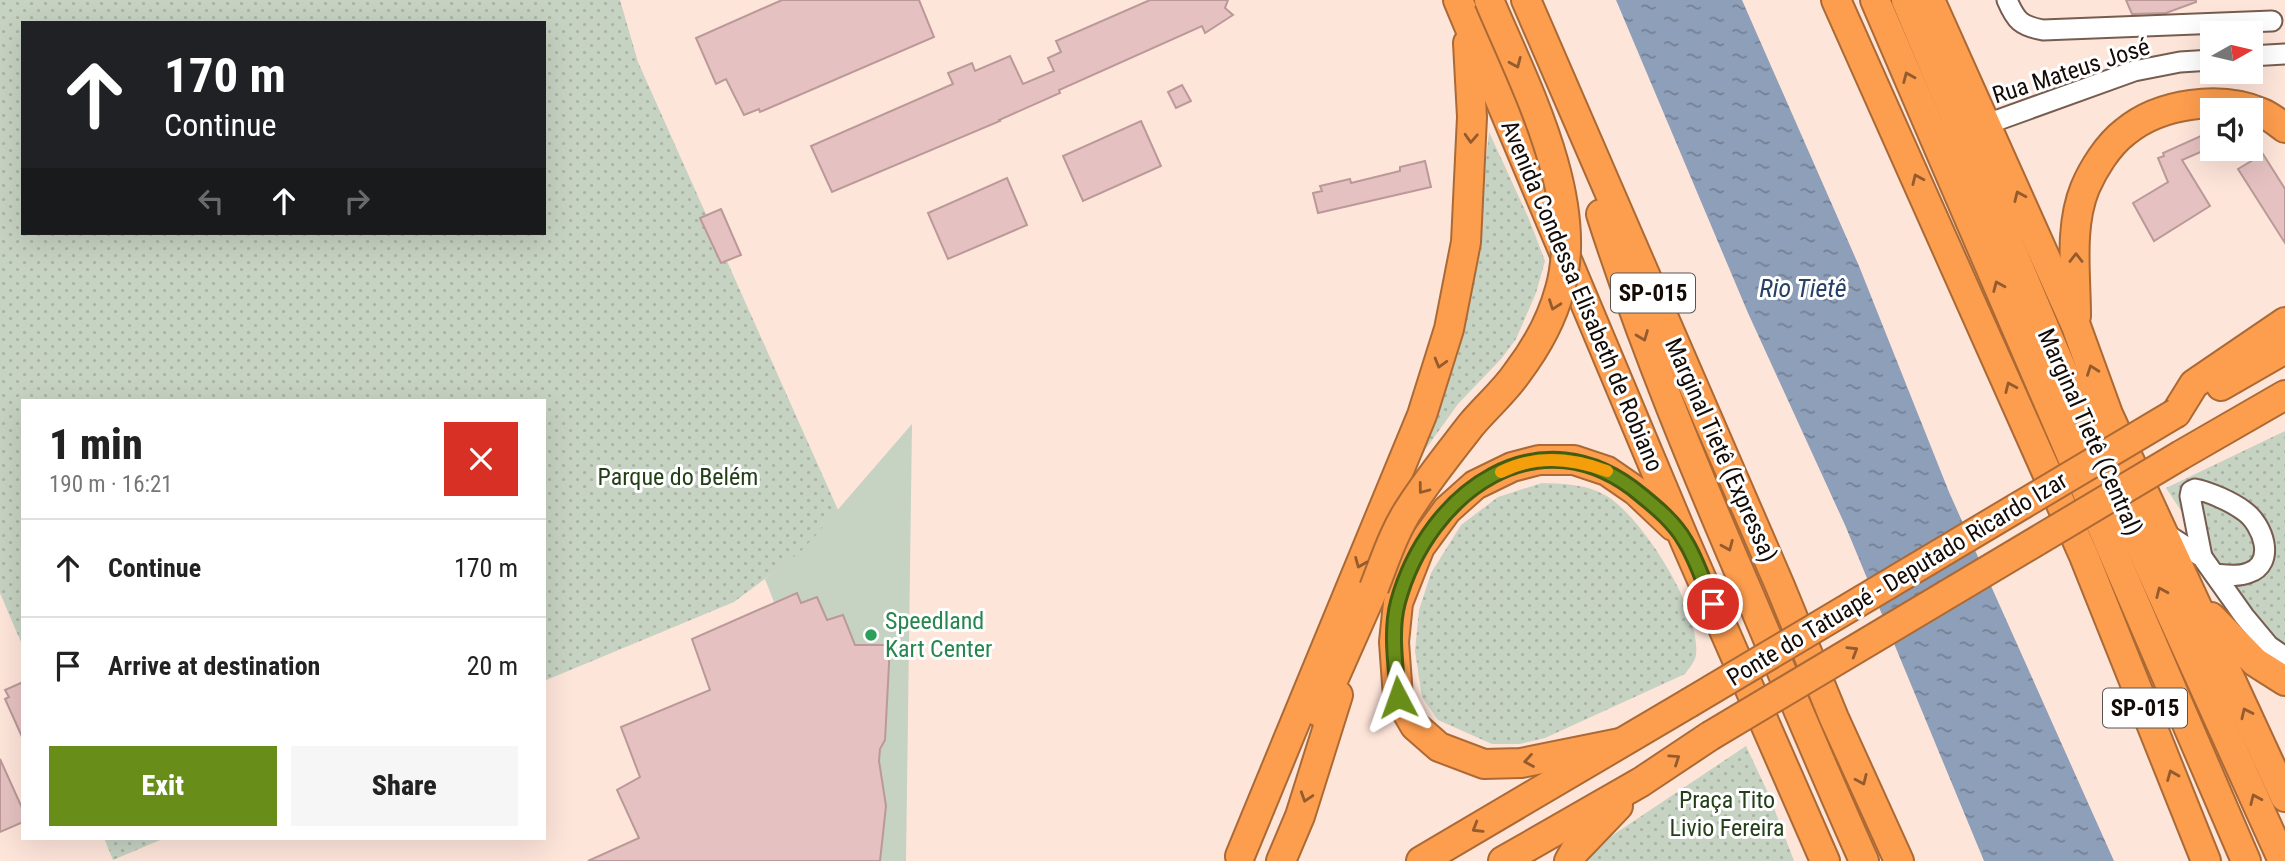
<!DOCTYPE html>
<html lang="en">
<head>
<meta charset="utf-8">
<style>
  :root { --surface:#fff; --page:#f6f6f6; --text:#222; --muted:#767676; --line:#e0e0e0; --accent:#688d18 }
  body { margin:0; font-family:"Roboto Condensed",sans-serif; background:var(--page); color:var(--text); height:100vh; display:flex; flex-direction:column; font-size:26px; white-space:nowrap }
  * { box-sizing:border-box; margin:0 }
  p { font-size:23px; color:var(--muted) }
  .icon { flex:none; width:38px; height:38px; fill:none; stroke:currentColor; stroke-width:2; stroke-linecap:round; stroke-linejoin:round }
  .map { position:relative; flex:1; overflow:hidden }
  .details { position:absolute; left:21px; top:399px; width:525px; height:441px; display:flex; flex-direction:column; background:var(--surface); border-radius:0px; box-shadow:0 7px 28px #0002 }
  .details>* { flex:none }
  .guide { position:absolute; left:21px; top:21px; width:525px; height:214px; border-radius:0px; box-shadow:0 7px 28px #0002; background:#202124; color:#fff; overflow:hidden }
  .needle { width:46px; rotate:82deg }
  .tools { position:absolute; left:2200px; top:21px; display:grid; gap:14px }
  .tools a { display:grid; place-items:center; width:63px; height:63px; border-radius:0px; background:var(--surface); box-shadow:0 7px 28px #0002; font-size:35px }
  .pin { position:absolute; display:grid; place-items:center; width:60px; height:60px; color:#fff; margin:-30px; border:4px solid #fff; border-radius:50%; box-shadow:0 2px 7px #0007 }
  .me { position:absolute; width:77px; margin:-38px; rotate:356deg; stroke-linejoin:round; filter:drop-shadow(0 0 5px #0008) }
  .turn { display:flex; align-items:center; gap:24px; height:147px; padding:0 28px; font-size:32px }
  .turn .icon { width:91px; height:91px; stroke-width:2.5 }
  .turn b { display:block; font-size:49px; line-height:60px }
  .lanes { display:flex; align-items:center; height:66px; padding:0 28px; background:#0003; justify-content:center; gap:35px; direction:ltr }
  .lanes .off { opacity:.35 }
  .round { display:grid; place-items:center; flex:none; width:74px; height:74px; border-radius:0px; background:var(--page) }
  .overview { display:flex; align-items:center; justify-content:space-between; height:119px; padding:0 28px }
  h1 { font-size:42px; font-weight:800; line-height:52px }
  .cta { display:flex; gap:14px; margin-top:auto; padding:14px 28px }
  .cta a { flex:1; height:80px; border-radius:0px; background:var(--accent); color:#fff; font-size:28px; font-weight:800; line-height:80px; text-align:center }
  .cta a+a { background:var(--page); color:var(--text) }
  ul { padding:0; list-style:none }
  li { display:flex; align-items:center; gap:21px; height:98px; padding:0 28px; border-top:2px solid var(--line) }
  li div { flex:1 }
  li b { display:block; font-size:26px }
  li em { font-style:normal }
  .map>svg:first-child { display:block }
  .grass { fill:url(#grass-dots); fill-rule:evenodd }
  .pitch { fill:#c6d2c2 }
  .water { fill:url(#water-ripples) }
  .building { fill:#e5c2c1; stroke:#ba9998; stroke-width:2 }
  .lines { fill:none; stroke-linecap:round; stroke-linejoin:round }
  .minor-casing { stroke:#775d50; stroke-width:23 }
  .highway-casing { stroke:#ab6a35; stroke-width:32 }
  .minor { stroke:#fff; stroke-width:19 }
  .highway { stroke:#fd9d4e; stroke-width:28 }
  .highway-bridge-casing { stroke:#ab6a35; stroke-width:32; stroke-linecap:butt }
  .highway-bridge { stroke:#fd9d4e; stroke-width:28 }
  .oneway { stroke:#945b2e }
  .route-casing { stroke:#445c10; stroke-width:18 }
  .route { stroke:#688d18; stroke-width:12 }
  .slow { stroke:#f59e0b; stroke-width:12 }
  .leisure-dot { fill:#2e9e5b; stroke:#fff; stroke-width:2.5 }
  .labels { text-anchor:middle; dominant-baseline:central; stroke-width:6; stroke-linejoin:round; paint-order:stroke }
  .shield { fill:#fff; stroke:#5a5451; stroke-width:2 }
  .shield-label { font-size:23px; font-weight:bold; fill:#140b06 }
  .street-label { font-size:24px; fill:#140b06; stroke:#fff }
  .park-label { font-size:24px; fill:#223f17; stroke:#fff }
  .leisure-label { font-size:24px; fill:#27864d; stroke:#fff; text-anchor:start }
  .water-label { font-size:26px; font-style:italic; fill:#274066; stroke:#fff }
</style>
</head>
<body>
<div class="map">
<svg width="2285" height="861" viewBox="0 0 2285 861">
  <defs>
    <pattern id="grass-dots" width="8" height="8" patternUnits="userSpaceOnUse" patternTransform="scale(1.75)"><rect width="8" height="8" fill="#c6d2c2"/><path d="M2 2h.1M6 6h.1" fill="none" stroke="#a9b3a5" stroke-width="1.8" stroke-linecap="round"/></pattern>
    <pattern id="water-ripples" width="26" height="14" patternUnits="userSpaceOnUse" patternTransform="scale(1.75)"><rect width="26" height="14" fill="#8e9fb9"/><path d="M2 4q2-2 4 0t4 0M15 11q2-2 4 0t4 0" fill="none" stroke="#738094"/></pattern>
  </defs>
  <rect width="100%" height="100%" fill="#fee5da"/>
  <g class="grass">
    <path d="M 0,0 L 620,0 L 638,62 L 839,512 L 801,552 L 734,602 L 544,681 L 544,401 L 23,401 L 23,647 L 0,593 ZM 23,23 L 544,23 L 544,233 L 23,233 Z"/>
    <path d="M 1489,132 L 1529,219 L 1545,261 L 1536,293 L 1516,339 L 1501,359 L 1458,404 L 1412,468 L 1474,272 Z"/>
    <path d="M 2285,431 L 2285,648 C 2235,604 2203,543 2166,488 Z"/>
    <path d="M 1542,483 C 1566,484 1589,484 1610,498 C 1646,524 1701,610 1696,655 C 1695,662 1689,668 1685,674 L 1545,738 L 1520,744 L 1492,744 L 1438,720 L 1422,697 L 1415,651 L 1419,610 L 1431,573 L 1461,525 L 1498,497 Z"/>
    <path d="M 1746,746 L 1769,795 L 1794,861 L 1588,861 L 1604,841 Z"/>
    <path d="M 104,838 L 165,838 L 113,860 Z"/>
  </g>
  <path class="pitch" d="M 912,424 L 906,861 L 818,861 L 845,666 L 817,597 L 801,603 L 797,593 L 774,602 L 765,579 L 801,551 L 815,536 Z"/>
  <path class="water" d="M 1616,0 L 1742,0 L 1859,266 L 1949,492 L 2114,861 L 1984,861 L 1845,525 L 1748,313 Z"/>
  <g class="building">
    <path d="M 782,0 L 919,0 L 934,37 L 760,112 L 759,109 L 744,115 L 726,79 L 716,84 L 696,38 Z"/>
    <path d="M 1150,0 L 1228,0 L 1225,8 L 1233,15 L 1205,33 L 1202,26 L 1059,90 L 1060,93 L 999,120 L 1000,121 L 832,192 L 811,146 L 953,84 L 948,73 L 972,63 L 975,71 L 1010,56 L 1023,84 L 1054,71 L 1048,58 L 1061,52 L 1056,41 Z"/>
    <path d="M 2126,0 L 2196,0 L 2196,2 L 2166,13 L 2132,14 Z"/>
    <path d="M 1182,85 L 1191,101 L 1176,108 L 1168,92 Z"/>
    <path d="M 1141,121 L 1161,166 L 1083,201 L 1063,156 Z"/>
    <path d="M 2212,131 L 2212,147 L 2182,160 L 2210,206 L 2154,241 L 2133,203 L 2168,182 L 2158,158 L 2164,156 L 2163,153 Z"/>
    <path d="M 2263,154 L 2285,189 L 2285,243 L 2238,169 Z"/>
    <path d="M 1425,161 L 1431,187 L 1318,213 L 1313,193 L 1322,191 L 1320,186 L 1350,179 L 1351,183 L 1400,171 L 1400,167 Z"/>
    <path d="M 1007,178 L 1027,225 L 948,259 L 928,213 Z"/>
    <path d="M 721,209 L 741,255 L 721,263 L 700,218 Z"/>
    <path d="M 797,593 L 801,603 L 817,597 L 827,620 L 843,615 L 855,645 L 890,645 L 885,740 L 880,749 L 879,761 L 886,806 L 880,861 L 588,861 L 639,838 L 617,790 L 640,777 L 621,727 L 710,690 L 692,639 Z"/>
    <path d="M 23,682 L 23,739 L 5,699 L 9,697 L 5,690 Z"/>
    <path d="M 0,759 L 23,810 L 23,822 L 0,832 Z"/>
  </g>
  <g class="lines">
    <g class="minor-casing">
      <g id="minor">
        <path d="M 2007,0 C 2016,21 2021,26 2043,30 L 2272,21"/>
        <path d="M 2250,56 L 2285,54"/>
        <path d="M 1987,124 L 2134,71 L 2180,62 L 2212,60"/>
        <path d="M 2163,532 L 2202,557 L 2244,616 L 2269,646 L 2285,657"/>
        <path d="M 2202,557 L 2190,496 L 2191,491 L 2195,489 C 2210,492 2232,502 2244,511 C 2263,524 2277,564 2248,573 C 2238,577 2226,575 2215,574"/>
      </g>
    </g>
    <g class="highway-casing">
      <g id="highway">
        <path d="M 1458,0 L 1685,541 L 1825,861"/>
        <path d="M 1526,0 L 1780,586 L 1834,718 L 1899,861"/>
        <path d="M 1836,0 L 2084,556 L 2206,861"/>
        <path d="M 1875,0 L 2246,861"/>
        <path d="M 1906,0 L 2085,424 L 2283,861"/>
        <path d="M 1930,0 L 2076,326 L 2108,414 L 2285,797"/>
        <path d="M 1601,214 C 1643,345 1696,472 1751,599 C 1788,686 1825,774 1864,861"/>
        <path d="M 2076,316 C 2076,275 2069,227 2085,188 C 2093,169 2108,145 2125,132 C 2160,103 2221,95 2262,113 C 2270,116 2278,123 2285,128"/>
        <path d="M 2221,386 L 2285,349"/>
        <path d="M 2176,413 L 2194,384 L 2285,322"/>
        <path d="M 2181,455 L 2285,395"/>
        <path d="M 2211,617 L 2255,662 L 2285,681"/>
        <path d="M 1319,712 L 1374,588"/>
        <path d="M 1620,743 L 1521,763 L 1484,764 L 1439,747 L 1415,726 L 1398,697 L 1394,642 L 1398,603 L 1420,547 L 1447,510 L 1475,485 L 1512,467 L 1539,460 L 1574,460 L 1607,471 L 1636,491 L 1673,526"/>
        <path d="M 1240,856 L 1422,415 L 1449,329 L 1466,242 L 1472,117 L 1468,43"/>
        <path d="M 1281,861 L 1300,816 L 1338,695"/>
        <path d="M 1421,861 L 1689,703"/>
        <path d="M 1503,861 L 1641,782 L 1710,736"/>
        <path d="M 1569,861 L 1574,852 L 1618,806"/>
      </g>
    </g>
    <use href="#minor" class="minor"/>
    <use href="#highway" class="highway"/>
    <g class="highway-bridge-casing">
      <g id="highway-bridge">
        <path d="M 1374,588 C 1385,560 1394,531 1411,506 C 1429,478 1451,451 1471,425 C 1486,407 1504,392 1517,373 C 1536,348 1552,319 1560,289 C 1586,199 1523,81 1489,0"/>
        <path d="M 1689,703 L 2176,413"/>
        <path d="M 1710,736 L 2181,455"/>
      </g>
    </g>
    <use href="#highway-bridge" class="highway-bridge"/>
  </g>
  <defs><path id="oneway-chevron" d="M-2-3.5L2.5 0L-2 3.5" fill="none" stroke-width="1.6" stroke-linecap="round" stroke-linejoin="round" transform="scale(1.75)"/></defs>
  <g class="oneway">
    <use href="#oneway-chevron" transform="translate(1516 63) rotate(67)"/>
    <use href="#oneway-chevron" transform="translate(1908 77) rotate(-113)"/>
    <use href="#oneway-chevron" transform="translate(1471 138) rotate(93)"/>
    <use href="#oneway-chevron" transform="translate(1917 179) rotate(-114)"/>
    <use href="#oneway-chevron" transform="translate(2019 196) rotate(-114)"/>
    <use href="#oneway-chevron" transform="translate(2076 258) rotate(-90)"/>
    <use href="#oneway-chevron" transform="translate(1998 286) rotate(-113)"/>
    <use href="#oneway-chevron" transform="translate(1554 305) rotate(110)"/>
    <use href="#oneway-chevron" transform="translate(1643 336) rotate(69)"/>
    <use href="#oneway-chevron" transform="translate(1440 363) rotate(106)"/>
    <use href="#oneway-chevron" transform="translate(2092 370) rotate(-110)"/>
    <use href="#oneway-chevron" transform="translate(2010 387) rotate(-114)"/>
    <use href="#oneway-chevron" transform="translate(1423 489) rotate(127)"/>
    <use href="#oneway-chevron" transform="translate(1728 546) rotate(67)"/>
    <use href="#oneway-chevron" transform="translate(1360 563) rotate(112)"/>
    <use href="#oneway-chevron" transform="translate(2161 592) rotate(-114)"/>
    <use href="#oneway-chevron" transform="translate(1853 651) rotate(-31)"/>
    <use href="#oneway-chevron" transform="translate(2246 713) rotate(-115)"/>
    <use href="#oneway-chevron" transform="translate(1675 759) rotate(-34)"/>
    <use href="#oneway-chevron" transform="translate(1529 761) rotate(170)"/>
    <use href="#oneway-chevron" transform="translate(2172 775) rotate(-112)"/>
    <use href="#oneway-chevron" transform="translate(1862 780) rotate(66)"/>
    <use href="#oneway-chevron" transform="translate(1306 797) rotate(108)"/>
    <use href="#oneway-chevron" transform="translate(2255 799) rotate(-114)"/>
    <use href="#oneway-chevron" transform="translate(1477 828) rotate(149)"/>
  </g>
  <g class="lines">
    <g class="route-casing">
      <path id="route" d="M 1398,697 C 1396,666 1390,632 1398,602 C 1428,492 1540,410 1641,495 C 1657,508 1675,523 1685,541 C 1697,560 1704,584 1713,604"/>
    </g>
    <use href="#route" class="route"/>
    <path class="slow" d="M 1501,472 C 1536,454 1572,458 1607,471"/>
  </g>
  <circle class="leisure-dot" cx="871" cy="635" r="7"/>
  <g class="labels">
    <g class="shield">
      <rect x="1611" y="273.5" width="84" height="39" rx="5"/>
      <rect x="2103" y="688.5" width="84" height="39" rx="5"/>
    </g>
    <g class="shield-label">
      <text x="1653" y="293">SP-015</text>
      <text x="2145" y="708">SP-015</text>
    </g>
    <g class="street-label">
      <text transform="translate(2071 71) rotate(-18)">Rua Mateus José</text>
      <text transform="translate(1582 296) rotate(67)">Avenida Condessa Elisabeth de Robiano</text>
      <text transform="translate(2090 432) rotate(66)">Marginal Tietê (Central)</text>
      <text transform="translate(1721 450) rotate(66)">Marginal Tietê (Expressa)</text>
      <text transform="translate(1897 579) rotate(-31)">Ponte do Tatuapé - Deputado Ricardo Izar</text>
    </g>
    <g class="park-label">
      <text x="678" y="477">Parque do Belém</text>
      <text x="1727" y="800">Praça Tito<tspan x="1727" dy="28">Livio Fereira</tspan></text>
    </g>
    <g class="leisure-label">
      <text x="885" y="621">Speedland<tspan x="885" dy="28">Kart Center</tspan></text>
    </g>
    <g class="water-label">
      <text x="1803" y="288">Rio Tietê</text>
    </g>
  </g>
</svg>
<div class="tools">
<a><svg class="needle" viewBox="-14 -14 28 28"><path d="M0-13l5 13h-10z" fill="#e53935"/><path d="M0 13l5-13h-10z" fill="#767676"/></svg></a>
<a><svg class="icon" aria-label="sound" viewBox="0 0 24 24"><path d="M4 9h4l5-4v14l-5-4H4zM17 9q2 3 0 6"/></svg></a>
</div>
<div class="pin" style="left:1713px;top:604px;background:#d93025"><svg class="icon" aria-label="arrive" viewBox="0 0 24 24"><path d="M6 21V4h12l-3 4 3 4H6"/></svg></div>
<svg class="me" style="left:1398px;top:697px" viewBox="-20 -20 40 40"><path d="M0-17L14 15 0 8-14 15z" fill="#688d18" stroke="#fff" stroke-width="4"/></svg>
<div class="guide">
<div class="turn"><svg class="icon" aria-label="ahead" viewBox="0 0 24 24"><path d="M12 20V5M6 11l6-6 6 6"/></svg><div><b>170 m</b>Continue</div></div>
<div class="lanes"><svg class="icon off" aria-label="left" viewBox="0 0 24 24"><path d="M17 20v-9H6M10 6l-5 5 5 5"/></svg><svg class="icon" aria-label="ahead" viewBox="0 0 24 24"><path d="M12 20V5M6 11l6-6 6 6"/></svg><svg class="icon off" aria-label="right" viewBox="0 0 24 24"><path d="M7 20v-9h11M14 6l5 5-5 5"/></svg></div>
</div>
<section class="details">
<div class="overview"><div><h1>1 min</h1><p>190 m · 16:21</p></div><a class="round" style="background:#d93025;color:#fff"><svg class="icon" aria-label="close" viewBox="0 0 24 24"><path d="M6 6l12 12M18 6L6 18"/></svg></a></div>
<ul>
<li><svg class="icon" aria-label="ahead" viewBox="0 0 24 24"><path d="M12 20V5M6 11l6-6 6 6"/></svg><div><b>Continue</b></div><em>170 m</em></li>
<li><svg class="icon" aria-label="arrive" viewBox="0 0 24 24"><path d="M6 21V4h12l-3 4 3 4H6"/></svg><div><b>Arrive at destination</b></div><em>20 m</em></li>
</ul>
<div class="cta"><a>Exit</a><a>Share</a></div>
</section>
</div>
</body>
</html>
